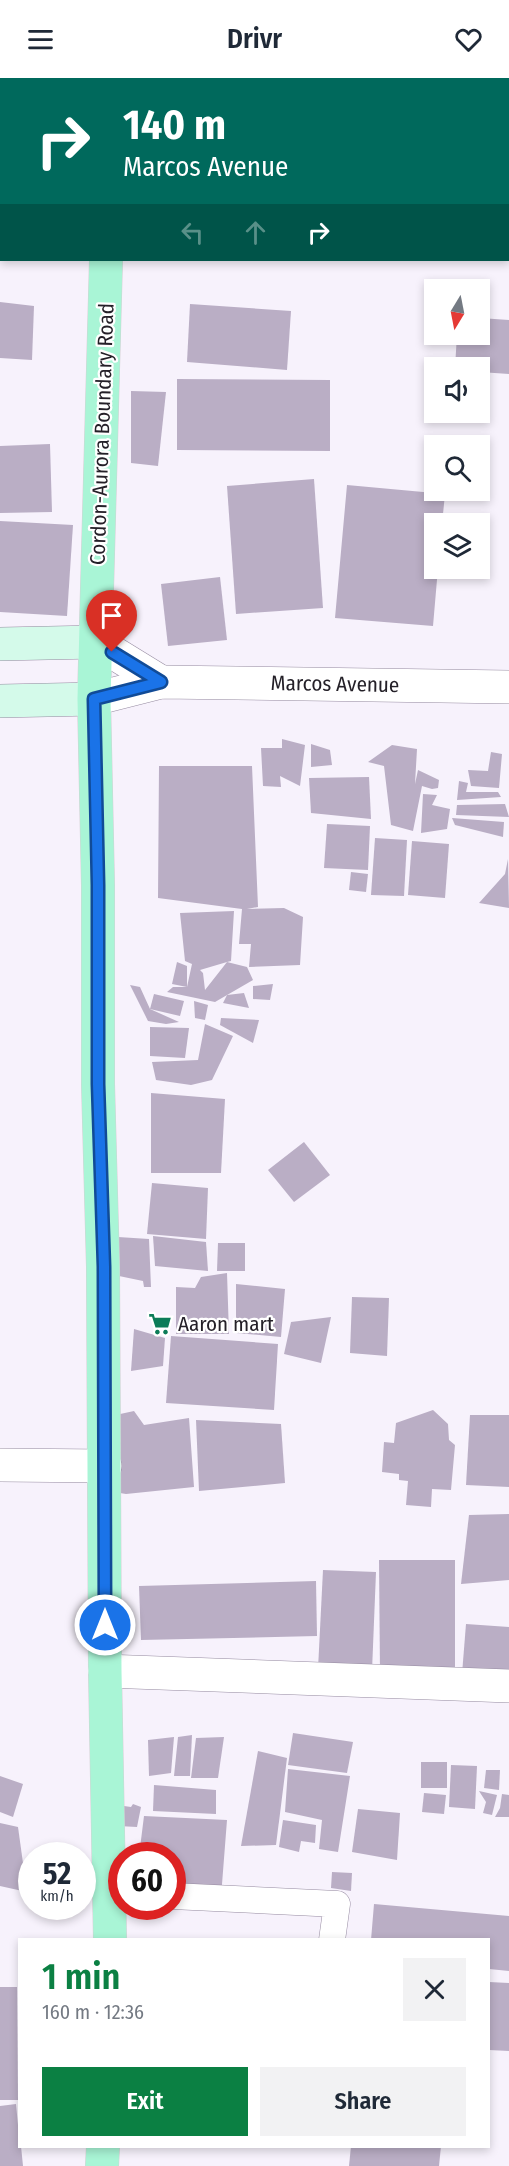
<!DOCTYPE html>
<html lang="en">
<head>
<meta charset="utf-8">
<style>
  :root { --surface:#fff; --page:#f2f2f3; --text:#1f2937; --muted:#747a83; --accent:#0b8043 }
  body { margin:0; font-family:"Fira Sans Condensed",sans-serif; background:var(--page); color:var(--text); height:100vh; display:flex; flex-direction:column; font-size:22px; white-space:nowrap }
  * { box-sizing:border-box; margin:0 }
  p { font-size:20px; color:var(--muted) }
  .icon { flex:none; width:33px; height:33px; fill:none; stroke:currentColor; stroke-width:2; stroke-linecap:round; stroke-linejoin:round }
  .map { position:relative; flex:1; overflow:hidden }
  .sheet { position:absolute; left:18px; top:1860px; width:472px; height:210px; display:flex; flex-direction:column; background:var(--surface); border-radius:0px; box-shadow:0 3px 9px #0003 }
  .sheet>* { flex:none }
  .banner { position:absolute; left:0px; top:0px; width:510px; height:183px; box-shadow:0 3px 9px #0003; background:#00695c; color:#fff; overflow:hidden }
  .needle { width:39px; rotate:190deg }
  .controls { position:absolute; left:424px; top:201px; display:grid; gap:12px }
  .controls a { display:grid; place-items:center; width:66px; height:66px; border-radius:0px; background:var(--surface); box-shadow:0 3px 9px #0003; font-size:30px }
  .speed { position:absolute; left:18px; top:1764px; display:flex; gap:12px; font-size:30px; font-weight:700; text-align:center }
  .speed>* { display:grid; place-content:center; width:78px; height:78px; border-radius:50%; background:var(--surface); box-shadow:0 3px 9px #0003; line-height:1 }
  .speed small { font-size:15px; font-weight:400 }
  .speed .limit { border:9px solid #d22; background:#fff; color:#111 }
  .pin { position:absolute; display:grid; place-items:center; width:51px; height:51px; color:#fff; margin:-62px -26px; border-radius:50% 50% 50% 0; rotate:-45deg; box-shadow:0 0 6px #0007 }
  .pin .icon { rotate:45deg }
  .me { position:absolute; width:66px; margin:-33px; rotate:0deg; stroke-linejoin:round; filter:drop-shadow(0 0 4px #0008) }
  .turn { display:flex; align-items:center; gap:21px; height:126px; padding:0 24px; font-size:27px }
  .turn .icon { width:78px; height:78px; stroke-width:2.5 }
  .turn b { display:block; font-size:42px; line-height:51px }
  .lanes { display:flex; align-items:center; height:57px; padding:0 24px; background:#0003; justify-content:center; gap:30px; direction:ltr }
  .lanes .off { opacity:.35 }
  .round { display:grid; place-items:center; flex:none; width:63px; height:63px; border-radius:0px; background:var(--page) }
  .summary { display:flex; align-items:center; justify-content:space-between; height:102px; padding:0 24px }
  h1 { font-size:36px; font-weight:600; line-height:45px; color:var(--accent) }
  .action { display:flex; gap:12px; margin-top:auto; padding:12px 24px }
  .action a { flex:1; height:69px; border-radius:0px; background:var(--accent); color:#fff; font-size:24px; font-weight:600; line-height:69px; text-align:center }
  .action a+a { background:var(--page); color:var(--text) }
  header { display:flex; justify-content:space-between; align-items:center; height:78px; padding:0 24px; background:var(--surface); font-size:27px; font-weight:600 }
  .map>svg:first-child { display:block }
  .building { fill:#baaec5; fill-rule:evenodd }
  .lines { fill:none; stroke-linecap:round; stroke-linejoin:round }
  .service-casing { stroke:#968ba1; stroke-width:27 }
  .minor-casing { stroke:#968ba1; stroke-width:34 }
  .secondary-casing { stroke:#968ba1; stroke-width:34 }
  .primary-casing { stroke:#d3d2d4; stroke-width:34 }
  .service { stroke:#fff; stroke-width:26 }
  .minor { stroke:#fff; stroke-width:33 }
  .secondary { stroke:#d4faea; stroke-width:33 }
  .primary { stroke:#a9f5d6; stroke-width:33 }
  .route-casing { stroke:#114b97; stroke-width:15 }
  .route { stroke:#1a73e8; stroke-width:10 }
  .labels { text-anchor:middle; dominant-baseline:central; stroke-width:4.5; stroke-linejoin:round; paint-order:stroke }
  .street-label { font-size:21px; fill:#242028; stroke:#fff }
  .poi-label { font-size:21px; fill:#242028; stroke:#fff; text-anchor:start }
</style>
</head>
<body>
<header><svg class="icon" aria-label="menu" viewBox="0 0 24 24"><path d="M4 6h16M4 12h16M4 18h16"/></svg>Drivr<svg class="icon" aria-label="heart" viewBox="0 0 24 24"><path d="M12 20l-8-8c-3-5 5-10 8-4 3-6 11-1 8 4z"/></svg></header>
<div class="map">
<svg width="509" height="2088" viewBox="0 0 509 2088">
  <rect width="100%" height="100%" fill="#f7f2fc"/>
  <g class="building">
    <path d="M 0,224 L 34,228 L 32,282 L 0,280 Z"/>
    <path d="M 190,226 L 291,233 L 287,292 L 187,284 Z"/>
    <path d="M 480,240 L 509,242 L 509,296 L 480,294 L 480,290 L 455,290 L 457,256 L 480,256 Z"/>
    <path d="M 177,301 L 330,302 L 330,373 L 177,372 Z"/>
    <path d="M 131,313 L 166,314 L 158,388 L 131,385 Z"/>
    <path d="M 50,366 L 52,434 L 0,435 L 0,368 Z"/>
    <path d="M 314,401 L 323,530 L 236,536 L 227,408 Z"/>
    <path d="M 347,407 L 445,416 L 442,446 L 435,446 L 435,490 L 438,490 L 433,548 L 335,540 Z"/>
    <path d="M 0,443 L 73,447 L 67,538 L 0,534 Z"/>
    <path d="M 220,499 L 227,562 L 168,568 L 161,506 Z"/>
    <path d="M 282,661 L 305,667 L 300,708 L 280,698 L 281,709 L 263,708 L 261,670 L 282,670 Z"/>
    <path d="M 311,666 L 330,672 L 332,687 L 311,689 Z"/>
    <path d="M 392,667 L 417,671 L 415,706 L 418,692 L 439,702 L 438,710 L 432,711 L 422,708 L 413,753 L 391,747 L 384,688 L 368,684 Z"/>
    <path d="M 491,674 L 502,676 L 499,710 L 471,708 L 468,692 L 488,693 Z"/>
    <path d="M 159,688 L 252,688 L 258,829 L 247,831 L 284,830 L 303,839 L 300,887 L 249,889 L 251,866 L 239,866 L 242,831 L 158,820 Z"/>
    <path d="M 369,699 L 371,741 L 311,735 L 309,700 Z"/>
    <path d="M 459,703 L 468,705 L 466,714 L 498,714 L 501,719 L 457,722 Z"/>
    <path d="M 423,716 L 437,717 L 432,727 L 450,731 L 447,751 L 421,755 Z"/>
    <path d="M 505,726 L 509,739 L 456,737 L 457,727 Z"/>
    <path d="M 452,740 L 504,744 L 503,759 L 455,747 Z"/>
    <path d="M 327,746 L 370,748 L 368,792 L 324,790 Z"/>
    <path d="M 375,760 L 407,762 L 404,818 L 371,817 Z"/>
    <path d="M 412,763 L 449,766 L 445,820 L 408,817 Z"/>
    <path d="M 508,781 L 509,830 L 479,825 L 505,796 Z"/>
    <path d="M 351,794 L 368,796 L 366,814 L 349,812 Z"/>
    <path d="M 234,833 L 231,883 L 227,884 L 247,889 L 253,902 L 215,924 L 167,914 L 173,909 L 187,909 L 192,886 L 185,883 L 180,835 ZM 227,884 L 205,912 L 203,895 L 200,892 Z"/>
    <path d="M 177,884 L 187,888 L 187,909 L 172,906 Z"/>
    <path d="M 273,906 L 270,922 L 253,921 L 253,908 Z"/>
    <path d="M 130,907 L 140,909 L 150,931 L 179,944 L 166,946 L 148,943 Z"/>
    <path d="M 244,915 L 249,930 L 223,925 L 227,917 Z"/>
    <path d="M 154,916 L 184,923 L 180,938 L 150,931 Z"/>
    <path d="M 194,923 L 208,927 L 205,942 L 195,940 Z"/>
    <path d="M 221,940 L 259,942 L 253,965 L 220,947 Z"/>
    <path d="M 205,946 L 233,958 L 212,1002 L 191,1007 L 156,1002 L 152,984 L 198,982 Z"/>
    <path d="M 150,949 L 189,950 L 185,980 L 150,978 Z"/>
    <path d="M 151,1015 L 225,1021 L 221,1095 L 151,1095 Z"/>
    <path d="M 304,1064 L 330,1097 L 294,1124 L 268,1092 Z"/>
    <path d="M 152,1105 L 208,1110 L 206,1161 L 147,1156 Z"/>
    <path d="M 153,1158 L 206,1164 L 208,1193 L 155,1188 Z"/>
    <path d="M 118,1159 L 149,1161 L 151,1209 L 144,1209 L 143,1203 L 119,1198 Z"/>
    <path d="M 218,1165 L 245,1165 L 245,1193 L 217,1193 Z"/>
    <path d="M 227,1195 L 229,1256 L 176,1256 L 176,1209 L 195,1210 L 201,1199 Z"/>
    <path d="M 236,1206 L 285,1211 L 281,1259 L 236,1255 Z"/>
    <path d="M 352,1219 L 389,1220 L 387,1278 L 350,1275 Z"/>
    <path d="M 331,1239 L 321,1285 L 284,1276 L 291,1244 Z"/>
    <path d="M 134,1251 L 165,1260 L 163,1288 L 131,1293 Z"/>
    <path d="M 171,1258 L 278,1266 L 274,1332 L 166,1325 Z"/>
    <path d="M 433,1332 L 448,1346 L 449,1362 L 455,1367 L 451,1412 L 432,1411 L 431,1429 L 406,1427 L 408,1403 L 399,1402 L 399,1396 L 382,1394 L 384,1364 L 394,1365 L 396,1345 Z"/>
    <path d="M 134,1333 L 144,1347 L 189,1340 L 194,1409 L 126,1416 L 120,1415 L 111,1338 Z"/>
    <path d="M 470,1337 L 509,1337 L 509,1409 L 466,1407 Z"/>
    <path d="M 196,1342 L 281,1346 L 285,1405 L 199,1413 Z"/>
    <path d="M 509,1436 L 509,1502 L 461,1506 L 469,1437 Z"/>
    <path d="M 379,1482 L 455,1482 L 455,1596 L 380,1595 Z"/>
    <path d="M 323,1492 L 376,1494 L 372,1593 L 318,1591 Z"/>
    <path d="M 316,1503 L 317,1558 L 141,1562 L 139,1508 Z"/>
    <path d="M 466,1546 L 509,1549 L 509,1600 L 462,1596 Z"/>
    <path d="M 293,1655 L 353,1664 L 347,1695 L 288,1687 Z"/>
    <path d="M 192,1657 L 190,1698 L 174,1698 L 178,1659 Z"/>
    <path d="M 174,1659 L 171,1695 L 149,1698 L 148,1662 Z"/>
    <path d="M 224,1659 L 218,1700 L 191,1700 L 196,1660 Z"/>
    <path d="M 258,1673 L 287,1680 L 276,1767 L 241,1768 Z"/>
    <rect x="421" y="1684" width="26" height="26"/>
    <path d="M 451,1687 L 477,1688 L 475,1731 L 449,1729 Z"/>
    <path d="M 288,1691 L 350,1698 L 338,1774 L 319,1771 L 322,1742 L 285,1734 Z"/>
    <path d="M 486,1692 L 500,1692 L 499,1712 L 484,1710 Z"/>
    <path d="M 0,1698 L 23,1706 L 13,1739 L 0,1734 Z"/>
    <path d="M 154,1707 L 216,1712 L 216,1736 L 153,1733 Z"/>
    <path d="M 479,1713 L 497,1717 L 492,1737 L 483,1735 L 486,1724 Z"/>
    <path d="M 424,1715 L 446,1717 L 444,1736 L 422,1734 Z"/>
    <path d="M 502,1716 L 509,1717 L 509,1739 L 495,1739 L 500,1730 Z"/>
    <path d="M 133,1726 L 141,1729 L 137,1749 L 118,1748 L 117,1727 L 131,1729 Z"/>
    <path d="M 358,1731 L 400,1735 L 397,1782 L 352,1774 Z"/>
    <path d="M 144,1738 L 227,1742 L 221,1819 L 172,1816 L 172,1778 L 139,1778 Z"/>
    <path d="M 283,1742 L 316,1747 L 315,1765 L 301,1763 L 299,1774 L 279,1769 Z"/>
    <path d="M 0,1745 L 18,1749 L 27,1814 L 0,1808 Z"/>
    <path d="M 332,1794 L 352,1795 L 351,1813 L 331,1810 Z"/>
    <path d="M 374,1826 L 509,1838 L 509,1893 L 489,1891 L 489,1862 L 371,1862 Z"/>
    <path d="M 489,1904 L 509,1905 L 509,1973 L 489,1972 Z"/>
    <path d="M 0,1909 L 17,1909 L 18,2022 L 0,2022 Z"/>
    <path d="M 16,2026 L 20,2068 L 21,2068 L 23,2088 L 0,2088 L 0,2028 Z"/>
    <path d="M 351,2068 L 441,2068 L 439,2088 L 349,2088 Z"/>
  </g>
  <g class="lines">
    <g class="service-casing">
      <path id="service" d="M 172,1818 L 337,1826 L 332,1862"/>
    </g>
    <g class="minor-casing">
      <g id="minor">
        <path d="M 96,564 L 161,604"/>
        <path d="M 94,621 L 161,604 L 509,609"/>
        <path d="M 0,1387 L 105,1388"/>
        <path d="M 105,1593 L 509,1608"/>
      </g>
    </g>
    <g class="secondary-casing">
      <g id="secondary">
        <path d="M 0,566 L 96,564"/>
        <path d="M 0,623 L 94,621"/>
      </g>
    </g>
    <g class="primary-casing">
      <g id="primary">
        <path d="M 111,2 L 111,0"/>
        <path d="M 106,182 L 94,621 L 98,808 L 98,1006 L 103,1189 L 105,1593 L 110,1862"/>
        <path d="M 102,2088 L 103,2068"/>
      </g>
    </g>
    <use href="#service" class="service"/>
    <use href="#minor" class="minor"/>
    <use href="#secondary" class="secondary"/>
    <use href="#primary" class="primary"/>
  </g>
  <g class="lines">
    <g class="route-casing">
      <path id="route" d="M 105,1547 L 104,1189 L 98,1006 L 98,807 L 94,621 L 161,604 L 112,574"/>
    </g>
    <use href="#route" class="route"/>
  </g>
  <defs>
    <g id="supermarket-bare" transform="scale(1.8)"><path d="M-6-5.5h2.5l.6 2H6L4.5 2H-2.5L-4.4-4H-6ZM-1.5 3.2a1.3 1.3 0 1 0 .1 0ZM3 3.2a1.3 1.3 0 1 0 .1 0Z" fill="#0c7c58" stroke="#fff" stroke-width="2.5" paint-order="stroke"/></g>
  </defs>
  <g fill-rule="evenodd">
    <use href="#supermarket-bare" x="160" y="1246"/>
  </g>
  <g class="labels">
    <g class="street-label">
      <text transform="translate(102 356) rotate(-88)">Cordon-Aurora Boundary Road</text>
      <text transform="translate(335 606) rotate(1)">Marcos Avenue</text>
    </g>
    <g class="poi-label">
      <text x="178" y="1246">Aaron mart</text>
    </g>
  </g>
</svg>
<div class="controls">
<a><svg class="needle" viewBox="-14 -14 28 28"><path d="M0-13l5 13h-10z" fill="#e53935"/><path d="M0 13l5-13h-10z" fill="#747a83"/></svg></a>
<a><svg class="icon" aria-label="sound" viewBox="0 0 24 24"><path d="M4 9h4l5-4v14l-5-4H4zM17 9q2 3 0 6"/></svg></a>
<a><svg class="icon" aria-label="search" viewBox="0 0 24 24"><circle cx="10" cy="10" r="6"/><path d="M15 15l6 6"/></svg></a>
<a><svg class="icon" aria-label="layers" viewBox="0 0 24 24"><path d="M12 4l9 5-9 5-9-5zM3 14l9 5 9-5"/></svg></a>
</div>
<div class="speed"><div>52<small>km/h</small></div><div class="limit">60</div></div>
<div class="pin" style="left:112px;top:574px;background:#d93025"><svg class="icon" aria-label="arrive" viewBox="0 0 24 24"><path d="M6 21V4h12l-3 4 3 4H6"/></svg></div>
<svg class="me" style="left:105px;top:1547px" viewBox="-20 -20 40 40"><circle r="17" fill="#1a73e8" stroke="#fff" stroke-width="3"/><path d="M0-11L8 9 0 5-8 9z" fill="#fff"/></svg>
<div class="banner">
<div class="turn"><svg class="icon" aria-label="right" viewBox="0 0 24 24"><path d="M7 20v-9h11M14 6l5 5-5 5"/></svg><div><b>140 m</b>Marcos Avenue</div></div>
<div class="lanes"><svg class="icon off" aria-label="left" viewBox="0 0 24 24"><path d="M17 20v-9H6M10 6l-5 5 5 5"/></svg><svg class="icon off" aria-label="ahead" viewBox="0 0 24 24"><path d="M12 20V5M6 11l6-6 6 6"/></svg><svg class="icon" aria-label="right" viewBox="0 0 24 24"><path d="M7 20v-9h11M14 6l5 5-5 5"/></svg></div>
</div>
<section class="sheet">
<div class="summary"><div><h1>1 min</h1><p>160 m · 12:36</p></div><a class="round"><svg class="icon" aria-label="close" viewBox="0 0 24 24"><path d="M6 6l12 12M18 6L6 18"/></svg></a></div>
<div class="action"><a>Exit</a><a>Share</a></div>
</section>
</div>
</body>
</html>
